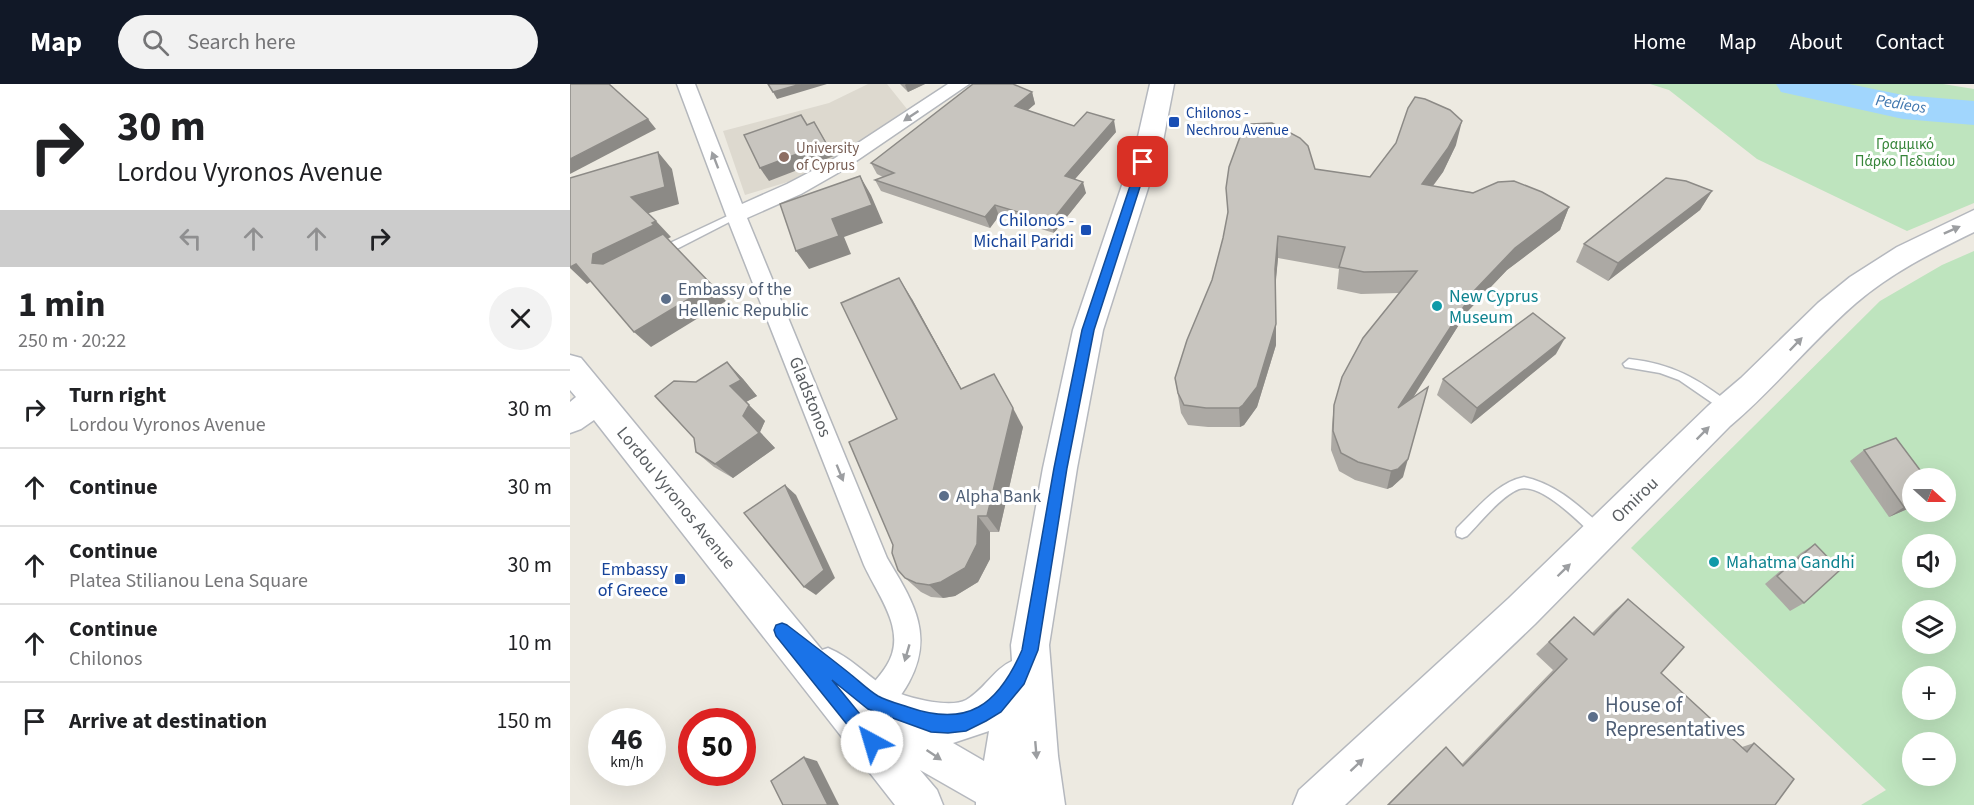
<!DOCTYPE html>
<html lang="en">
<head>
<meta charset="utf-8">
<style>
  :root { --surface:#fff; --page:#f2f2f2; --text:#202124; --muted:#757577; --line:#e0e0e0; --accent:#111827 }
  body { margin:0; font-family:"Source Sans 3",sans-serif; background:var(--page); color:var(--text); height:100vh; display:flex; flex-direction:column; font-size:22px; white-space:nowrap }
  * { box-sizing:border-box; margin:0 }
  p { font-size:20px; color:var(--muted) }
  .icon { flex:none; width:33px; height:33px; fill:none; stroke:currentColor; stroke-width:2; stroke-linecap:round; stroke-linejoin:round }
  .map { position:relative; flex:1; overflow:hidden }
  .panel { display:flex; flex-direction:column; background:var(--surface); width:570px }
  .panel>* { flex:none }
  .banner { background:#fff; color:var(--text); overflow:hidden }
  .needle { width:39px; rotate:111deg }
  .buttons { position:absolute; left:1332px; top:384px; display:grid; gap:12px }
  .buttons a { display:grid; place-items:center; width:54px; height:54px; border-radius:50%; background:var(--surface); box-shadow:0 6px 24px #0002; font-size:30px }
  .speed { position:absolute; left:18px; top:624px; display:flex; gap:12px; font-size:30px; font-weight:700; text-align:center }
  .speed>* { display:grid; place-content:center; width:78px; height:78px; border-radius:50%; background:var(--surface); box-shadow:0 6px 24px #0002; line-height:1 }
  .speed small { font-size:15px; font-weight:400 }
  .speed .limit { border:9px solid #d22; background:#fff; color:#111 }
  .pin { position:absolute; display:grid; place-items:center; width:51px; height:51px; color:#fff; margin:-26px; border-radius:12px; box-shadow:0 3px 9px #0006 }
  .me { position:absolute; width:66px; margin:-33px; rotate:321deg; stroke-linejoin:round; filter:drop-shadow(0 0 4px #0008) }
  .turn { display:flex; align-items:center; gap:21px; height:126px; padding:0 18px; font-size:27px }
  .turn .icon { width:78px; height:78px; stroke-width:2.5 }
  .turn b { display:block; font-size:42px; line-height:51px }
  .lanes { display:flex; align-items:center; height:57px; padding:0 18px; background:#0003; justify-content:center; gap:30px; direction:ltr }
  .lanes .off { opacity:.35 }
  .round { display:grid; place-items:center; flex:none; width:63px; height:63px; border-radius:32px; background:var(--page) }
  .headline { display:flex; align-items:center; justify-content:space-between; height:102px; padding:0 18px }
  h1 { font-size:36px; font-weight:700; line-height:45px }
  ul { padding:0; list-style:none }
  li { display:flex; align-items:center; gap:18px; height:78px; padding:0 18px; border-top:2px solid var(--line) }
  li div { flex:1 }
  li b { display:block; font-size:22px }
  li em { font-style:normal }
  header { display:flex; align-items:center; gap:36px; box-sizing:border-box; height:84px; padding:0 30px; background:var(--accent); color:#fff }
  header strong { font-size:28px }
  nav { display:flex; gap:33px; margin-inline-start:auto; font-size:21px }
  .search { width:420px; height:54px; background:var(--page); display:flex; align-items:center; gap:15px; box-sizing:border-box; padding:0 21px; border-radius:33px; color:var(--muted); font-size:22px }
  main { display:flex; flex:1; min-height:0 }
  .map>svg:first-child { display:block }
  .education { fill:#ddd9cf }
  .green { fill:#bee4be; fill-rule:evenodd }
  .lines { fill:none; stroke-linecap:round; stroke-linejoin:round }
  .river { fill:#a1d6fd; fill-rule:evenodd }
  .lane-casing { stroke:#b4b7bc; stroke-width:3 }
  .street-casing { stroke:#b4b7bc; stroke-width:3 }
  .secondary-casing { stroke:#b5b8be; stroke-width:3 }
  .lane { fill:#fff; fill-rule:evenodd }
  .street { fill:#fff; fill-rule:evenodd }
  .secondary { fill:#fff; fill-rule:evenodd }
  .wall { fill:#aca9a4 }
  .shaded-wall { fill:#8c8a86 }
  .building { fill:#c8c5bf; stroke:#8c8a86; stroke-width:1.5 }
  .oneway { fill:#9c9ea1 }
  .route { fill:#1a73e8; stroke:#114b97; stroke-width:1.5 }
  .transit-dot { fill:#1a4fb4; stroke:#fff; stroke-width:2 }
  .education-dot { fill:#8d6e63; stroke:#fff; stroke-width:2 }
  .service-dot { fill:#5c6f8a; stroke:#fff; stroke-width:2 }
  .culture-dot { fill:#0f9aa8; stroke:#fff; stroke-width:2 }
  .labels { text-anchor:middle; dominant-baseline:central; stroke-width:6; stroke-linejoin:round; paint-order:stroke }
  .far-transit-label { font-size:15px; fill:#164399; stroke:#fff; text-anchor:start }
  .far-park-label { font-size:15px; fill:#368539; stroke:#fff }
  .far-education-label { font-size:15px; fill:#785e54; stroke:#fff; text-anchor:start }
  .far-water-label { font-size:16px; font-style:italic; fill:#3f76ae; stroke:#fff }
  .transit-label { font-size:18px; fill:#164399; stroke:#fff; text-anchor:end }
  .service-label { font-size:18px; fill:#4e5e75; stroke:#fff; text-anchor:start }
  .culture-label { font-size:18px; fill:#0d838f; stroke:#fff; text-anchor:start }
  .street-label { font-size:18px; fill:#5a5e62; stroke:#fff }
  .near-service-label { font-size:21px; fill:#4e5e75; stroke:#fff; text-anchor:start }
</style>
</head>
<body>
<header>
<strong>Map</strong>
<div class="search"><svg class="icon" aria-label="search" viewBox="0 0 24 24"><circle cx="10" cy="10" r="6"/><path d="M15 15l6 6"/></svg>Search here</div>
<nav><a>Home</a><a>Map</a><a>About</a><a>Contact</a></nav>
</header>
<main>
<section class="panel">
<div class="banner">
<div class="turn"><svg class="icon" aria-label="right" viewBox="0 0 24 24"><path d="M7 20v-9h11M14 6l5 5-5 5"/></svg><div><b>30 m</b>Lordou Vyronos Avenue</div></div>
<div class="lanes"><svg class="icon off" aria-label="left" viewBox="0 0 24 24"><path d="M17 20v-9H6M10 6l-5 5 5 5"/></svg><svg class="icon off" aria-label="ahead" viewBox="0 0 24 24"><path d="M12 20V5M6 11l6-6 6 6"/></svg><svg class="icon off" aria-label="ahead" viewBox="0 0 24 24"><path d="M12 20V5M6 11l6-6 6 6"/></svg><svg class="icon" aria-label="right" viewBox="0 0 24 24"><path d="M7 20v-9h11M14 6l5 5-5 5"/></svg></div>
</div>
<div class="headline"><div><h1>1 min</h1><p>250 m · 20:22</p></div><a class="round"><svg class="icon" aria-label="close" viewBox="0 0 24 24"><path d="M6 6l12 12M18 6L6 18"/></svg></a></div>
<ul>
<li><svg class="icon" aria-label="right" viewBox="0 0 24 24"><path d="M7 20v-9h11M14 6l5 5-5 5"/></svg><div><b>Turn right</b><p>Lordou Vyronos Avenue</p></div><em>30 m</em></li>
<li><svg class="icon" aria-label="ahead" viewBox="0 0 24 24"><path d="M12 20V5M6 11l6-6 6 6"/></svg><div><b>Continue</b></div><em>30 m</em></li>
<li><svg class="icon" aria-label="ahead" viewBox="0 0 24 24"><path d="M12 20V5M6 11l6-6 6 6"/></svg><div><b>Continue</b><p>Platea Stilianou Lena Square</p></div><em>30 m</em></li>
<li><svg class="icon" aria-label="ahead" viewBox="0 0 24 24"><path d="M12 20V5M6 11l6-6 6 6"/></svg><div><b>Continue</b><p>Chilonos</p></div><em>10 m</em></li>
<li><svg class="icon" aria-label="arrive" viewBox="0 0 24 24"><path d="M6 21V4h12l-3 4 3 4H6"/></svg><div><b>Arrive at destination</b></div><em>150 m</em></li>
</ul>
</section>
<div class="map">
<svg width="1404" height="721" viewBox="0 0 1404 721">
  <rect width="100%" height="100%" fill="#edeae1"/>
  <path class="education" d="M 298,0 L 317,0 L 337,25 L 241,91 L 175,111 L 153,47 L 259,19 Z"/>
  <g class="green">
    <path d="M 1080,0 L 1373,0 L 1404,5 L 1404,119 L 1337,147 L 1187,75 L 1099,6 Z"/>
    <path d="M 1404,167 L 1404,721 L 1291,721 L 1316,706 L 1061,464 L 1310,217 L 1372,181 ZM 1342,394 L 1376,394 L 1376,428 L 1342,428 ZM 1342,460 L 1376,460 L 1376,494 L 1342,494 ZM 1342,526 L 1376,526 L 1376,560 L 1342,560 ZM 1342,592 L 1376,592 L 1376,626 L 1342,626 ZM 1342,658 L 1376,658 L 1376,692 L 1342,692 Z"/>
  </g>
  <g class="lines">
    <path class="river" d="M 1206,0 L 1279,0 L 1333,11 L 1404,17 L 1404,41 L 1333,35 L 1211,8 Z"/>
    <g class="lane-casing">
      <g id="lane">
        <path d="M 166,128 L 169,129 L 169,133 L 93,172 L 89,173 L 84,169 L 85,166 Z"/>
        <path d="M 1059,275 C 1103,280 1127,294 1162,321 L 1164,324 L 1162,327 L 1154,327 L 1109,296 L 1090,289 L 1055,283 L 1053,280 Z"/>
        <path d="M 954,393 C 987,400 1010,423 1035,445 L 1036,449 L 1035,453 L 1030,455 L 1025,453 C 1010,439 971,398 949,405 C 931,412 910,439 897,452 L 892,454 L 887,452 L 886,448 L 887,444 C 908,424 926,399 954,393 Z"/>
      </g>
    </g>
    <g class="street-casing">
      <path id="street" d="M 107,0 L 125,0 L 172,120 L 217,100 L 259,78 L 378,0 L 399,0 L 273,86 L 231,110 L 177,134 L 317,474 C 342,516 365,550 339,598 C 331,613 319,627 304,633 L 294,629 L 290,619 C 296,604 309,595 317,581 C 338,547 308,512 294,481 L 156,131 Z"/>
    </g>
    <g class="secondary-casing">
      <g id="secondary">
        <path d="M 580,0 L 604,0 L 593,57 L 533,246 L 507,384 L 479,561 L 488,672 L 495,721 L 406,721 L 406,718 L 350,686 L 367,706 L 373,721 L 325,721 L 24,336 L 11,345 L 0,349 L 0,318 L 6,313 L 0,306 L 0,271 L 11,274 L 252,566 L 258,564 C 280,573 295,590 315,603 C 332,613 379,625 396,616 C 414,606 424,585 442,577 L 441,561 L 473,384 L 503,246 L 567,57 ZM 419,647 L 414,677 L 383,659 Z"/>
        <path d="M 1404,126 L 1404,148 C 1363,168 1321,189 1286,219 C 1242,257 1205,304 1160,342 L 965,540 L 775,721 L 723,721 L 729,706 L 939,514 L 1138,322 L 1171,294 L 1248,219 L 1280,193 L 1327,163 Z"/>
      </g>
    </g>
    <use href="#lane" class="lane"/>
    <use href="#street" class="street"/>
    <use href="#secondary" class="secondary"/>
  </g>
  <g class="wall">
    <path d="M 330,0 L 355,0 L 338,8 Z"/>
    <path d="M 462,8 L 465,20 L 457,26 L 504,42 L 546,48 L 505,95 L 516,109 L 484,149 L 429,132 L 420,144 L 311,107 L 305,96 L 313,93 L 307,90 L 301,79 Z"/>
    <path d="M 886,61 L 873,88 L 863,102 L 999,123 L 990,146 L 937,186 L 897,228 L 842,314 L 833,393 L 822,403 L 817,405 L 785,396 L 769,387 L 761,366 L 762,341 L 764,321 L 829,209 L 791,210 L 767,205 L 769,185 L 708,174 L 705,202 L 706,261 L 687,323 L 674,341 L 670,343 L 638,343 L 618,341 L 611,329 L 605,294 L 642,196 L 653,154 L 658,132 L 656,104 L 745,85 L 800,93 Z"/>
    <path d="M 1142,107 L 1130,126 L 1038,197 L 1006,178 L 1014,160 Z"/>
    <path d="M 342,215 L 391,305 L 453,343 L 429,448 L 420,448 L 420,475 L 408,498 L 385,512 L 373,514 L 361,513 L 351,508 L 335,494 L 323,461 L 327,335 Z"/>
    <path d="M 986,270 L 901,340 L 867,311 L 873,295 Z"/>
    <path d="M 157,278 L 173,295 L 187,312 L 176,318 L 195,337 L 190,348 L 205,364 L 163,394 L 144,383 L 126,368 Z"/>
    <path d="M 1294,366 L 1342,423 L 1319,433 L 1280,377 Z"/>
    <path d="M 1245,460 L 1234,519 L 1220,527 L 1195,500 L 1231,469 Z"/>
    <path d="M 1058,515 L 1091,589 L 1172,663 L 1184,659 L 1205,721 L 817,721 L 876,663 L 892,680 L 983,586 L 966,570 L 1004,533 L 1022,549 L 1043,528 Z"/>
  </g>
  <g class="shaded-wall">
    <path d="M 231,0 L 257,0 L 207,15 L 203,8 Z"/>
    <path d="M 336,0 L 355,0 L 338,8 L 335,1 Z"/>
    <path d="M 462,8 L 465,20 L 449,34 L 445,22 Z"/>
    <path d="M 78,35 L 86,45 L 0,90 L 0,75 Z"/>
    <path d="M 544,36 L 546,48 L 498,103 L 495,92 Z"/>
    <path d="M 892,37 L 886,61 L 873,88 L 847,123 L 852,100 Z"/>
    <path d="M 244,38 L 264,72 L 199,97 L 190,84 Z"/>
    <path d="M 88,68 L 102,85 L 109,120 L 76,130 L 61,113 Z"/>
    <path d="M 290,92 L 301,111 L 313,139 L 274,153 L 281,170 L 239,185 L 226,167 Z"/>
    <path d="M 513,98 L 516,109 L 484,149 L 481,138 Z"/>
    <path d="M 1142,107 L 1130,126 L 1038,197 L 1048,179 Z"/>
    <path d="M 425,121 L 429,132 L 420,144 L 415,133 Z"/>
    <path d="M 999,123 L 990,146 L 937,186 L 897,228 L 824,344 L 828,324 L 904,207 L 945,164 Z"/>
    <path d="M 86,137 L 101,153 L 40,186 L 22,179 L 23,170 Z"/>
    <path d="M 708,152 L 708,174 L 705,207 L 705,185 Z"/>
    <path d="M 6,180 L 23,196 L 17,200 L 0,184 L 0,183 Z"/>
    <path d="M 329,194 L 342,215 L 402,324 L 391,305 Z"/>
    <path d="M 142,201 L 156,217 L 81,263 L 64,248 Z"/>
    <path d="M 706,240 L 706,261 L 687,323 L 674,341 L 670,343 L 669,324 Z"/>
    <path d="M 995,254 L 986,270 L 901,340 L 907,324 Z"/>
    <path d="M 157,278 L 173,295 L 187,312 L 176,318 L 195,337 L 190,348 L 205,364 L 163,394 L 145,380 L 173,332 L 160,302 Z"/>
    <path d="M 443,324 L 453,343 L 429,448 L 417,432 Z"/>
    <path d="M 838,375 L 833,393 L 822,403 L 817,405 L 821,387 Z"/>
    <path d="M 215,401 L 226,411 L 265,494 L 246,511 L 234,503 Z"/>
    <path d="M 1342,420 L 1342,423 L 1319,433 L 1334,423 Z"/>
    <path d="M 408,432 L 420,448 L 420,475 L 408,498 L 385,512 L 373,514 L 359,501 Z"/>
    <path d="M 234,673 L 247,677 L 269,721 L 258,721 Z"/>
  </g>
  <g class="building">
    <path d="M 0,0 L 39,0 L 78,35 L 0,75 Z"/>
    <path d="M 198,0 L 231,0 L 203,8 Z"/>
    <path d="M 403,0 L 443,0 L 462,8 L 445,22 L 504,42 L 517,28 L 544,36 L 495,92 L 513,98 L 481,138 L 425,121 L 415,133 L 305,96 L 324,89 L 301,79 Z"/>
    <path d="M 845,13 L 855,15 L 880,26 L 892,37 L 878,64 L 852,100 L 903,109 L 928,98 L 944,97 L 972,108 L 999,123 L 945,164 L 904,207 L 828,324 L 858,303 L 838,375 L 828,385 L 821,387 L 788,378 L 771,369 L 763,347 L 764,321 L 772,293 L 793,254 L 847,187 L 794,188 L 769,183 L 775,163 L 708,152 L 705,185 L 706,240 L 687,303 L 673,321 L 669,324 L 636,324 L 614,321 L 608,309 L 605,294 L 617,256 L 642,196 L 653,154 L 658,128 L 656,104 L 659,83 L 670,53 L 681,40 L 702,39 L 730,54 L 738,62 L 745,85 L 800,93 L 826,59 L 838,24 Z"/>
    <path d="M 231,31 L 237,41 L 244,38 L 256,59 L 190,84 L 174,51 Z"/>
    <path d="M 88,68 L 95,103 L 61,113 L 86,137 L 82,139 L 84,141 L 23,170 L 22,179 L 33,180 L 93,150 L 142,201 L 64,248 L 6,180 L 0,183 L 0,94 Z"/>
    <path d="M 290,92 L 302,121 L 262,135 L 269,152 L 226,167 L 210,120 Z"/>
    <path d="M 1096,94 L 1116,97 L 1142,107 L 1048,179 L 1014,160 Z"/>
    <path d="M 329,194 L 391,305 L 424,290 L 443,324 L 417,432 L 408,432 L 407,460 L 395,484 L 371,498 L 359,501 L 346,499 L 335,494 L 328,486 L 322,469 L 323,461 L 279,358 L 327,335 L 271,219 Z"/>
    <path d="M 963,229 L 995,254 L 907,324 L 873,295 Z"/>
    <path d="M 157,278 L 171,296 L 160,302 L 179,321 L 173,332 L 189,349 L 145,380 L 126,368 L 124,354 L 85,312 L 104,297 L 126,298 Z"/>
    <path d="M 1326,354 L 1356,394 L 1342,394 L 1342,420 L 1334,423 L 1294,366 Z"/>
    <path d="M 215,401 L 254,486 L 234,503 L 174,429 Z"/>
    <path d="M 1245,460 L 1270,486 L 1234,519 L 1207,492 Z"/>
    <path d="M 1058,515 L 1114,563 L 1091,589 L 1177,668 L 1184,659 L 1224,695 L 1205,721 L 818,721 L 876,663 L 893,682 L 997,575 L 979,558 L 1004,533 L 1024,551 Z"/>
    <path d="M 234,673 L 258,721 L 213,721 L 201,697 Z"/>
  </g>
  <defs><path id="oneway-solid" d="M-6-.8H1V-3.2L6.5 0L1 3.2V.8H-6Z" transform="scale(1.5)"/></defs>
  <g class="oneway">
    <use href="#oneway-solid" transform="translate(341 32) rotate(146)"/>
    <use href="#oneway-solid" transform="translate(145 76) rotate(-111)"/>
    <use href="#oneway-solid" transform="translate(1382 146) rotate(-24)"/>
    <use href="#oneway-solid" transform="translate(1226 260) rotate(-46)"/>
    <use href="#oneway-solid" transform="translate(1133 349) rotate(-45)"/>
    <use href="#oneway-solid" transform="translate(270 389) rotate(68)"/>
    <use href="#oneway-solid" transform="translate(994 486) rotate(-44)"/>
    <use href="#oneway-solid" transform="translate(337 569) rotate(106)"/>
    <use href="#oneway-solid" transform="translate(466 666) rotate(85)"/>
    <use href="#oneway-solid" transform="translate(364 671) rotate(34)"/>
    <use href="#oneway-solid" transform="translate(787 681) rotate(-43)"/>
  </g>
  <path class="route" d="M 573,74 L 578,78 L 524,246 L 497,384 L 468,566 L 454,600 L 431,628 L 416,637 L 396,647 L 378,649 L 361,648 L 298,625 L 262,596 L 308,652 L 310,658 L 308,664 L 302,666 L 296,664 L 206,552 L 204,546 L 206,541 L 212,539 L 217,541 C 238,557 259,573 279,589 C 288,596 298,606 308,612 C 317,617 329,620 338,623 C 398,644 428,621 452,566 L 484,384 L 512,246 L 568,78 Z"/>
  <g class="transit-dot">
    <rect x="598" y="32" width="12" height="12" rx="3"/>
    <rect x="510" y="140" width="12" height="12" rx="3"/>
    <rect x="104" y="489" width="12" height="12" rx="3"/>
  </g>
  <circle class="education-dot" cx="214" cy="73" r="6"/>
  <g class="service-dot">
    <circle cx="96" cy="215" r="6"/>
    <circle cx="374" cy="412" r="6"/>
    <circle cx="1023" cy="633" r="6"/>
  </g>
  <g class="culture-dot">
    <circle cx="867" cy="222" r="6"/>
    <circle cx="1144" cy="478" r="6"/>
  </g>
  <g class="labels">
    <g class="far-transit-label">
      <text x="616" y="29">Chilonos -<tspan x="616" dy="17">Nechrou Avenue</tspan></text>
    </g>
    <g class="far-park-label">
      <text x="1335" y="60">Γραμμικό<tspan x="1335" dy="17">Πάρκο Πεδιαίου</tspan></text>
    </g>
    <g class="far-education-label">
      <text x="226" y="64">University<tspan x="226" dy="17">of Cyprus</tspan></text>
    </g>
    <g class="far-water-label">
      <text transform="translate(1331 20) rotate(9)">Pedieos</text>
    </g>
    <g class="transit-label">
      <text x="504" y="136">Chilonos -<tspan x="504" dy="21">Michail Paridi</tspan></text>
      <text x="98" y="485">Embassy<tspan x="98" dy="21">of Greece</tspan></text>
    </g>
    <g class="service-label">
      <text x="108" y="205">Embassy of the<tspan x="108" dy="21">Hellenic Republic</tspan></text>
      <text x="386" y="412">Alpha Bank</text>
    </g>
    <g class="culture-label">
      <text x="879" y="212">New Cyprus<tspan x="879" dy="21">Museum</tspan></text>
      <text x="1156" y="478">Mahatma Gandhi</text>
    </g>
    <g class="street-label">
      <text transform="translate(240 313) rotate(68)">Gladstonos</text>
      <text transform="translate(106 414) rotate(51)">Lordou Vyronos Avenue</text>
      <text transform="translate(1065 416) rotate(-44)">Omirou</text>
    </g>
    <g class="near-service-label">
      <text x="1035" y="621">House of<tspan x="1035" dy="24">Representatives</tspan></text>
    </g>
  </g>
</svg>
<div class="buttons">
<a><svg class="needle" viewBox="-14 -14 28 28"><path d="M0-13l5 13h-10z" fill="#e53935"/><path d="M0 13l5-13h-10z" fill="#757577"/></svg></a>
<a><svg class="icon" aria-label="sound" viewBox="0 0 24 24"><path d="M4 9h4l5-4v14l-5-4H4zM17 9q2 3 0 6"/></svg></a>
<a><svg class="icon" aria-label="layers" viewBox="0 0 24 24"><path d="M12 4l9 5-9 5-9-5zM3 14l9 5 9-5"/></svg></a>
<a>+</a>
<a>−</a>
</div>
<div class="speed"><div>46<small>km/h</small></div><div class="limit">50</div></div>
<div class="pin" style="left:573px;top:78px;background:#d93025"><svg class="icon" aria-label="arrive" viewBox="0 0 24 24"><path d="M6 21V4h12l-3 4 3 4H6"/></svg></div>
<svg class="me" style="left:302px;top:658px" viewBox="-20 -20 40 40"><circle r="19" fill="#fff"/><path d="M0-13L10 11 0 6-10 11z" fill="#1a73e8"/></svg>
</div>
</main>
</body>
</html>
